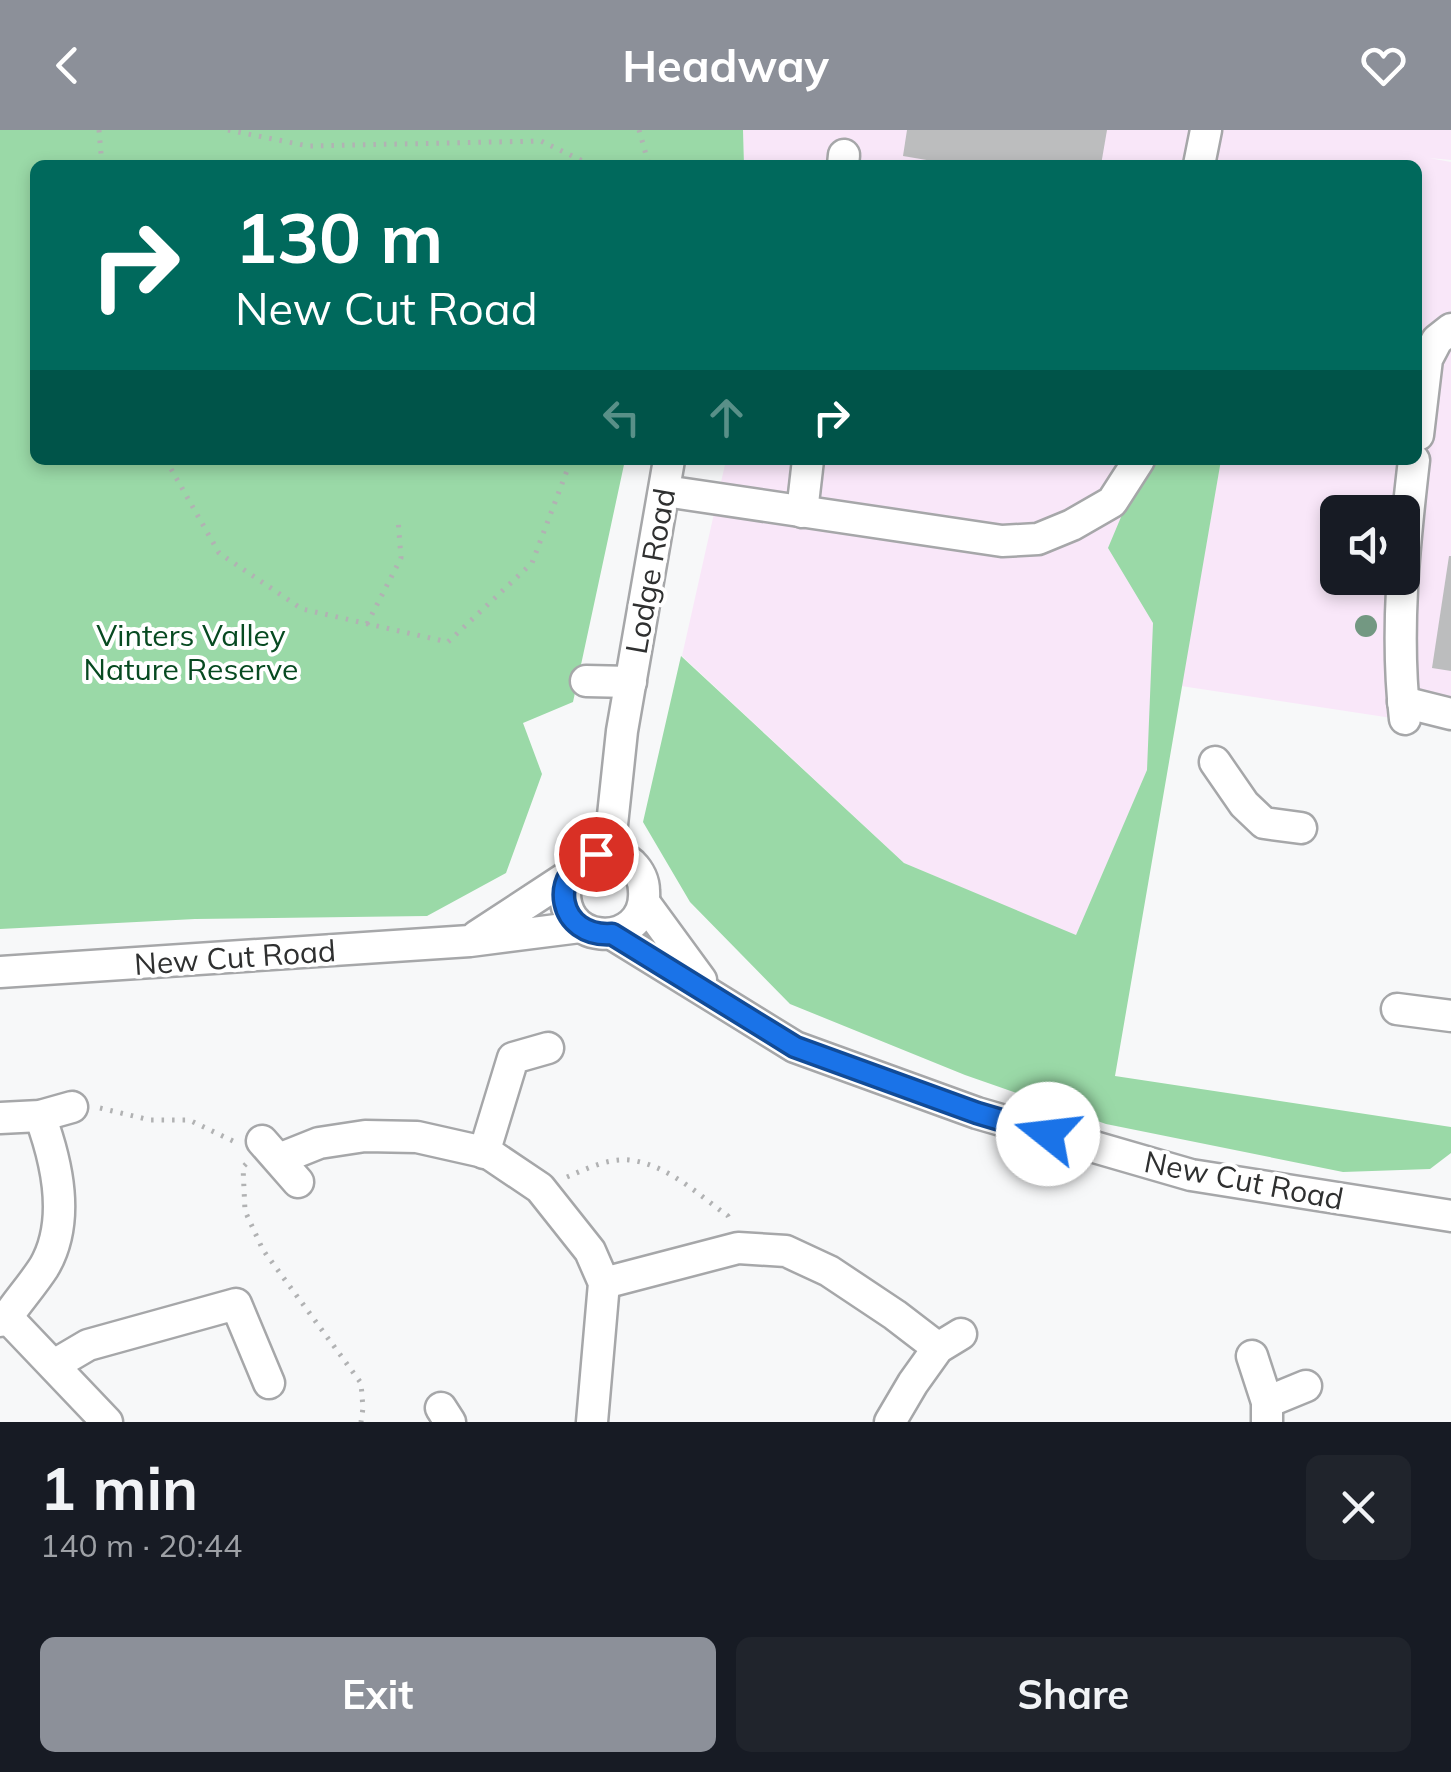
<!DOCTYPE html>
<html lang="en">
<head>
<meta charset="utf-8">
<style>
  :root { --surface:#171b24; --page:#20242c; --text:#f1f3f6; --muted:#9ea1a6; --accent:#8c9099 }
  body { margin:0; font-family:Mulish,sans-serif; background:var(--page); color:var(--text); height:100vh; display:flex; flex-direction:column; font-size:38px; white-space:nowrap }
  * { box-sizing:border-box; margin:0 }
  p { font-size:32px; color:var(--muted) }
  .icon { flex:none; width:55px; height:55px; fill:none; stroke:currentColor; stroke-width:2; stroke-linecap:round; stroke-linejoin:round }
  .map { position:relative; height:1292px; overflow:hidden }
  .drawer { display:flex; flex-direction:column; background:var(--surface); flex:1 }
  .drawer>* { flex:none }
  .top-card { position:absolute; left:30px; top:30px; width:1392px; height:305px; border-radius:15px; box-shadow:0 5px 15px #0003; background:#00695c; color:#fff; overflow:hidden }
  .fabs { position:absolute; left:1320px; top:365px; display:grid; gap:20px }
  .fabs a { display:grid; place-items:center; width:100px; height:100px; border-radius:15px; background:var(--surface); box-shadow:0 5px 15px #0003; font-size:50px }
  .pin { position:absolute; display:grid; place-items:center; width:85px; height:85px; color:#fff; margin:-42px; border:5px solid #fff; border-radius:50%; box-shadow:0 2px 10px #0007 }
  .me { position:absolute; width:110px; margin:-55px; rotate:286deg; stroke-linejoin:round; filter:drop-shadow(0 0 8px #0008) }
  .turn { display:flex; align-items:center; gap:35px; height:210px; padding:0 40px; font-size:45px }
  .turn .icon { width:130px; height:130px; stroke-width:2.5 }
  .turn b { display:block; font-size:70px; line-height:85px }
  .lanes { display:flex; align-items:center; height:95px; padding:0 40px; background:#0003; justify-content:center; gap:50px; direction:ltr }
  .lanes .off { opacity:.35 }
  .round { display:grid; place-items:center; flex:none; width:105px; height:105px; border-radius:15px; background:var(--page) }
  .overview { display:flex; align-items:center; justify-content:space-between; height:170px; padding:0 40px }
  h1 { font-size:60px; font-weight:700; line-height:75px }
  .cta { display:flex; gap:20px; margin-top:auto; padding:20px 40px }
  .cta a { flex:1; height:115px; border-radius:15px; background:var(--accent); color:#fff; font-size:40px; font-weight:700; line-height:115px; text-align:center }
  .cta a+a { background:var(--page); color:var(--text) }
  header { display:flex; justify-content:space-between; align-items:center; height:130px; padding:0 40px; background:var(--accent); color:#fff; font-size:45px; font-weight:700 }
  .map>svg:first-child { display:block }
  .industrial { fill:#f9e7f9; fill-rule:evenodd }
  .green { fill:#9ad9a7 }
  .building { fill:#bcbdbe }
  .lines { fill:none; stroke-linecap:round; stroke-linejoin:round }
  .minor-casing { stroke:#a6a7a9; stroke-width:35 }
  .path { stroke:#b1b2b3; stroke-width:5; stroke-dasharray:2.5 8; stroke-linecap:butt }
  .minor { stroke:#fff; stroke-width:30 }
  .tree { fill:#739882 }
  .route-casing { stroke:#114b97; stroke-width:25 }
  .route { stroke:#1a73e8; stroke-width:18 }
  .labels { text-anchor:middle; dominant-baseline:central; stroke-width:8; stroke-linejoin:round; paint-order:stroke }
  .street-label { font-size:30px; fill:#2f3030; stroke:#fff }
  .park-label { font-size:30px; fill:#074a21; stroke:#fff }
</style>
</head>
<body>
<header><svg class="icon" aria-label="back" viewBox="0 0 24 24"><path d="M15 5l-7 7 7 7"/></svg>Headway<svg class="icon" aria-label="heart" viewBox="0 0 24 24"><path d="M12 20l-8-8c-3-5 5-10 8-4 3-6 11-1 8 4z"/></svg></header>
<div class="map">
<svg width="1451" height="1292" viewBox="0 0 1451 1292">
  <rect width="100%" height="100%" fill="#f7f8f9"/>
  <g class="industrial">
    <path d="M 743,0 L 1451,0 L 1451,30 L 1429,28 L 1451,32 L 1451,597 L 1181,556 L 1221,330 L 1418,330 L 1418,35 L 744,35 ZM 1338,382 L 1402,382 L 1402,448 L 1338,448 Z"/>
    <path d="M 726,330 L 1218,330 L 1147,641 L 1076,806 L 904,733 L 682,526 Z"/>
  </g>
  <g class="green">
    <path d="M 0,0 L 743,0 L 744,35 L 35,35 L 35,330 L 625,330 L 573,572 L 523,593 L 542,644 L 506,743 L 427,786 L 195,789 L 0,799 Z"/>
    <path d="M 1145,330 L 1221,330 L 1115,946 L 1451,997 L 1451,1023 L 1430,1039 L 1343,1042 L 1106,994 L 965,945 L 790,874 L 690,772 L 643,692 L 681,526 L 904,733 L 1076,805 L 1147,640 L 1153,493 L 1108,418 Z"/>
  </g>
  <g class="building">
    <path d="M 907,0 L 1107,0 L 1101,35 L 956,35 L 903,26 Z"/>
    <path d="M 1449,426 L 1451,426 L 1451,541 L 1432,538 Z"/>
  </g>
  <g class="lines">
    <g class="minor-casing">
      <g id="minor">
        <path d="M 843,35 L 844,25"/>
        <path d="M 1199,35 L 1206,0"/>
        <path d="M 1418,305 L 1427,229 L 1437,210 L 1451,199"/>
        <path d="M 665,361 L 1002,411 L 1038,409 L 1072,395 L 1112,372 L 1139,330"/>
        <path d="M 802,382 L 808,330"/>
        <path d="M 586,551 L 631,552"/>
        <path d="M 1403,572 L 1451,584"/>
        <path d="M 1405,589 C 1395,502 1404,416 1414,330"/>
        <path d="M 1215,632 L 1244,674 L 1264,693 L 1301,698"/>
        <path d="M 609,723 L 622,601 L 669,330"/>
        <path d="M 644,772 L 701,850"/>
        <path d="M 612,804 L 795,917 L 977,983 L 1191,1045 L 1451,1086"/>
        <path d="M 477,806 L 567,747 C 581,725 609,713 632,734 C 639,741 644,751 644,761 C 648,821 550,819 567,747"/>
        <path d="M 0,842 L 470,811 L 580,797"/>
        <path d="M 1397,879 L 1451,886"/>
        <path d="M 0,988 L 40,986 L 72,977"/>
        <path d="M 262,1011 L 298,1052"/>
        <path d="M 484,1023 L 513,928 L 548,918"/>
        <path d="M 279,1029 L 319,1013 L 365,1006 L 417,1007 L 488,1023 L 540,1058 L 590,1121 L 604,1153 L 592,1292"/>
        <path d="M 604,1153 L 738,1118 L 786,1121 L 829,1141 L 895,1185 L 938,1218"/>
        <path d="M 7,1187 L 107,1292"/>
        <path d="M 0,1191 L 7,1187 C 19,1170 33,1154 44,1137 C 71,1091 57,1032 40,986"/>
        <path d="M 1252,1226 L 1267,1272 L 1267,1292"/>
        <path d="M 54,1235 L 88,1215 L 236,1174 L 269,1253"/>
        <path d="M 1267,1272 L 1306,1256"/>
        <path d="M 441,1278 L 450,1292"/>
        <path d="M 890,1292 L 913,1253 L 938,1218 L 961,1204"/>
      </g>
    </g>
    <g class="path">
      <path d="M 99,0 L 102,35"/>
      <path d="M 228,0 L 308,16 L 541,11 L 591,35"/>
      <path d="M 639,0 L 649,35"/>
      <path d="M 166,330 L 219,423 L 302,479 L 448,512 L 532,433 L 571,330"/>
      <path d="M 367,494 L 401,428 L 398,389"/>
      <path d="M 100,978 L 150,990 L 189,990 L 233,1011"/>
      <path d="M 246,1034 L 243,1037 L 245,1081 L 263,1120 L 361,1253 L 363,1278 L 361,1292"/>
      <path d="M 567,1047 C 586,1039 608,1028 629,1030 C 667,1034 699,1065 728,1086 L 730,1090"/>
    </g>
    <use href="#minor" class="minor"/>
  </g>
  <circle class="tree" cx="1366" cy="496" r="11"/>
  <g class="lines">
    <g class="route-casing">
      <path id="route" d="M 596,724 C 545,743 558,808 612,804 L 795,917 L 977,983 L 1048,1004"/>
    </g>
    <use href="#route" class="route"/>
  </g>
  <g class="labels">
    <g class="street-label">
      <text transform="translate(650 441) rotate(-80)">Lodge Road</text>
      <text transform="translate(235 827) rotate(-4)">New Cut Road</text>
      <text transform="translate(1244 1050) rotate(11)">New Cut Road</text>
    </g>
    <g class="park-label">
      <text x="191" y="505">Vinters Valley<tspan x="191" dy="34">Nature Reserve</tspan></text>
    </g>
  </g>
</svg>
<div class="fabs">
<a><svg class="icon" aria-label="sound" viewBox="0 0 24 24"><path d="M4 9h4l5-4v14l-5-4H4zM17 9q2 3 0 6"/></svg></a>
</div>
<div class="pin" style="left:596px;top:724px;background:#d93025"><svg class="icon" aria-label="arrive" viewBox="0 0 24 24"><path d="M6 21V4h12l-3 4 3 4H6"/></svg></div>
<svg class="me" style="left:1048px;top:1004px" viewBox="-20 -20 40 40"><circle r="19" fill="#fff"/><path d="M0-13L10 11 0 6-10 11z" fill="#1a73e8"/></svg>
<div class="top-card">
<div class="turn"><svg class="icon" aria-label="right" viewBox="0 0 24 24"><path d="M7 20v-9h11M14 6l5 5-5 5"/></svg><div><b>130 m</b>New Cut Road</div></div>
<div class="lanes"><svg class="icon off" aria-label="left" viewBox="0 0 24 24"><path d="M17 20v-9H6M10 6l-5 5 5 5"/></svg><svg class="icon off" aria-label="ahead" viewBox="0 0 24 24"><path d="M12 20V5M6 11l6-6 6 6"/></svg><svg class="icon" aria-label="right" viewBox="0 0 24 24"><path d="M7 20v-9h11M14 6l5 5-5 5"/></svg></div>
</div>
</div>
<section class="drawer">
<div class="overview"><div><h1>1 min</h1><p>140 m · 20:44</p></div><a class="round"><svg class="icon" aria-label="close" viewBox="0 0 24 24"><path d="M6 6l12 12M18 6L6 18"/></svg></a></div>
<div class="cta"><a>Exit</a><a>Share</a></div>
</section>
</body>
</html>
